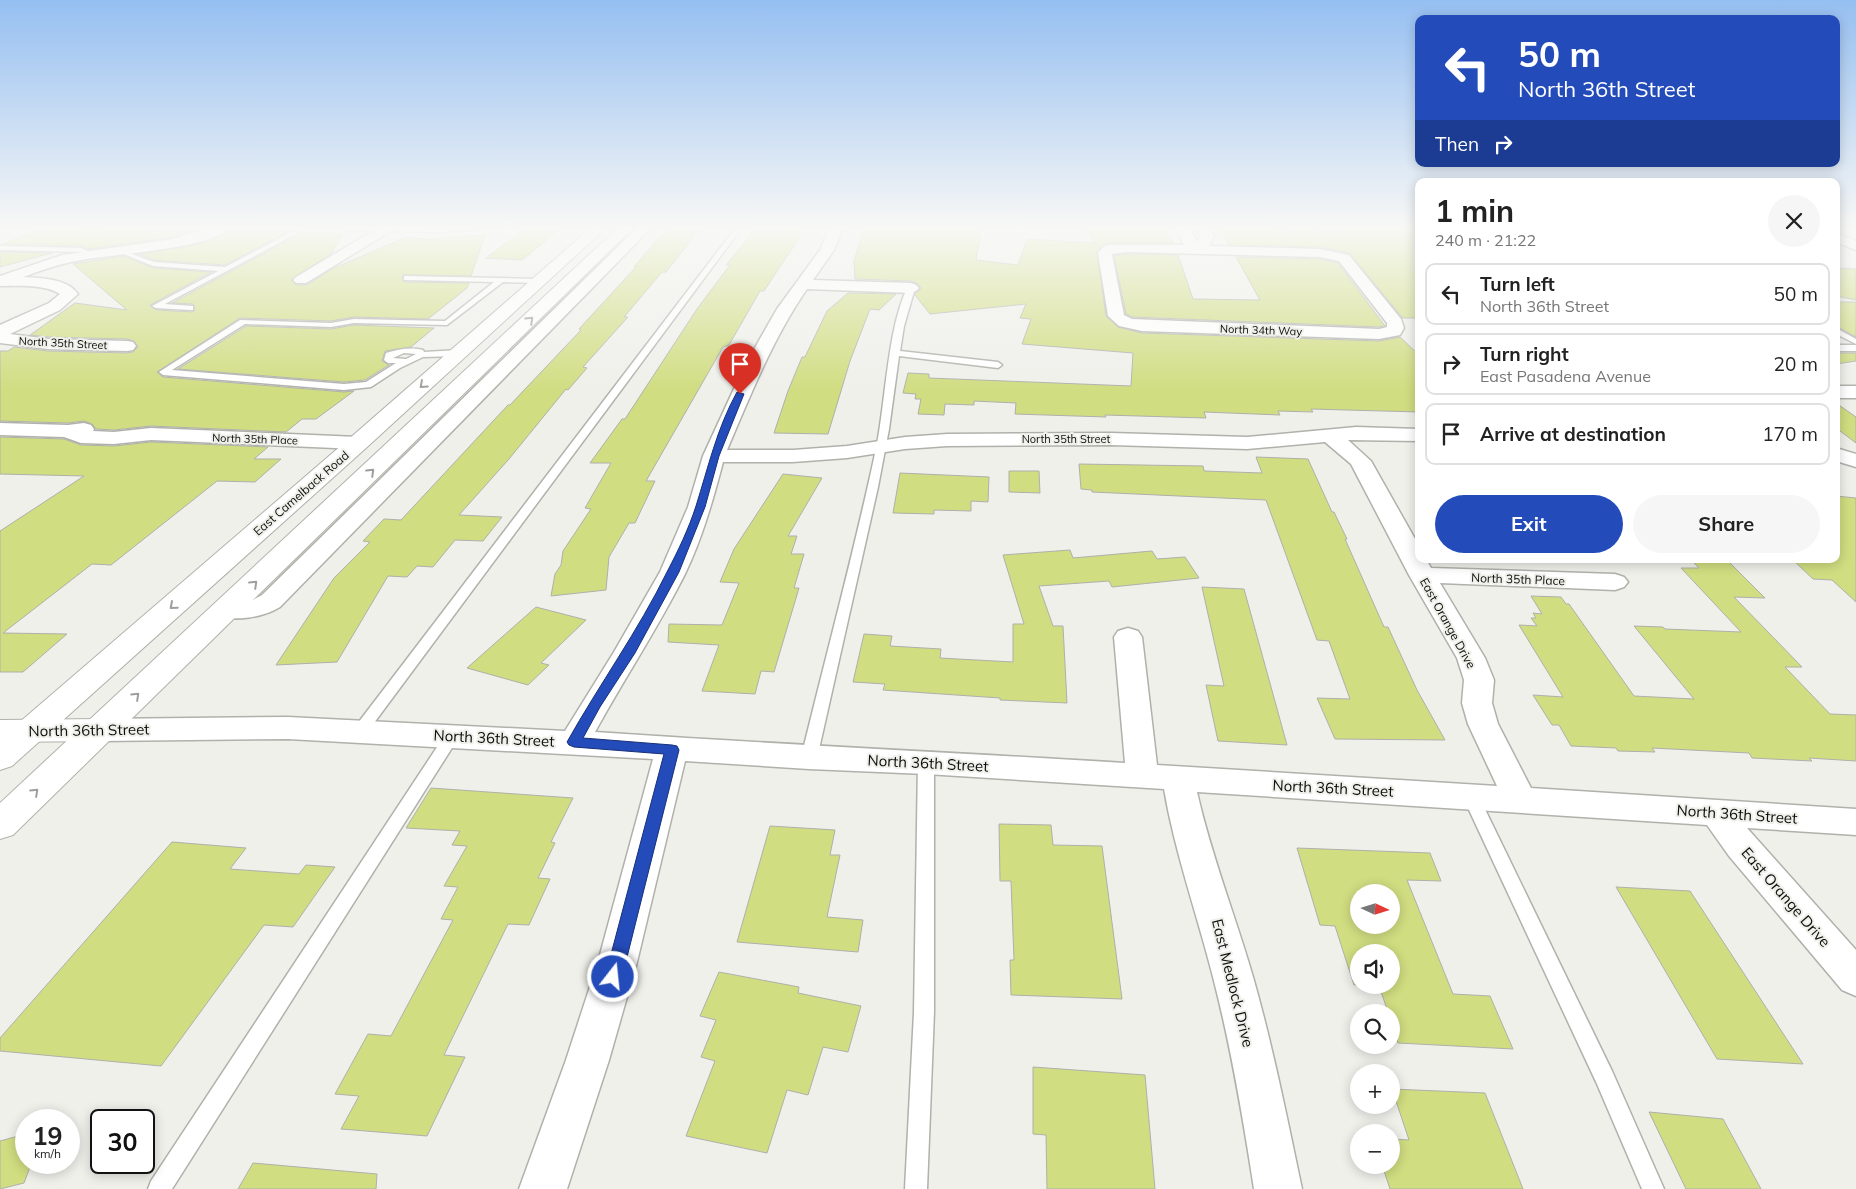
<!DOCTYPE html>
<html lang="en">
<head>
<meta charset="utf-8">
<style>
  :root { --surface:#fff; --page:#f6f6f6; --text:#222; --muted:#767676; --line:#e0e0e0; --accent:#234bb9 }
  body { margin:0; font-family:Mulish,sans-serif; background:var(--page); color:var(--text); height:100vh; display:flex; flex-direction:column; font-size:19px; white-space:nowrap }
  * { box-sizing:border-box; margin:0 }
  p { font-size:16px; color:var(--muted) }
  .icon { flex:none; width:28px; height:28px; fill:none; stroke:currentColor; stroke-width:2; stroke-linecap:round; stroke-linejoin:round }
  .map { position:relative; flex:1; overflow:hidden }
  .panel { position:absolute; left:1415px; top:178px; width:425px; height:385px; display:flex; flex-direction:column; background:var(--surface); border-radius:10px; box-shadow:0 2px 12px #0003 }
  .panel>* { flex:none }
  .banner { position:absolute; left:1415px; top:15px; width:425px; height:152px; border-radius:10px; box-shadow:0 2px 12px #0003; background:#234bb9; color:#fff; overflow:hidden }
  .needle { width:32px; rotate:94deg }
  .tools { position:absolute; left:1350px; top:884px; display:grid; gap:10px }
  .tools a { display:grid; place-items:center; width:50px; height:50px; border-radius:50%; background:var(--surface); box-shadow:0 2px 12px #0003; font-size:25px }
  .speed { position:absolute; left:15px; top:1109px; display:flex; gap:10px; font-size:25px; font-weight:700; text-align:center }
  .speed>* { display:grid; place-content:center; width:65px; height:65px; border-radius:50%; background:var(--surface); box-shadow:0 2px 12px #0003; line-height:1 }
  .speed small { font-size:12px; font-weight:400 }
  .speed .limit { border:2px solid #111; border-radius:8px; background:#fff; color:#111 }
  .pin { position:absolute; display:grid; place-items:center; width:42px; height:42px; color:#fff; margin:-51px -21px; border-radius:50% 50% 50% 0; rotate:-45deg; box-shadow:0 0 5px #0007 }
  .pin .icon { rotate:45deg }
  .me { position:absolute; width:55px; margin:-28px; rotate:16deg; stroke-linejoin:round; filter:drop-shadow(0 0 4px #0008) }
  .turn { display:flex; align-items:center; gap:18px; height:105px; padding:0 20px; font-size:22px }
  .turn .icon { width:65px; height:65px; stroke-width:2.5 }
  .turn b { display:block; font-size:35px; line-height:42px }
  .then { display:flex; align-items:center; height:48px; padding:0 20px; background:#0003; gap:10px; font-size:19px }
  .round { display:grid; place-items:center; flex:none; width:52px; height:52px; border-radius:26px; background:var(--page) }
  .overview { display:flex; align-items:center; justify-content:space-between; height:85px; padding:0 20px }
  h1 { font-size:30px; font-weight:700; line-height:38px }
  .primary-button { display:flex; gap:10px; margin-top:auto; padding:10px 20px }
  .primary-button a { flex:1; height:58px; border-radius:30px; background:var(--accent); color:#fff; font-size:20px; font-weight:700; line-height:58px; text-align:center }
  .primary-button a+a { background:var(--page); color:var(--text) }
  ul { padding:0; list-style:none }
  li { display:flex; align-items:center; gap:15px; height:62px; margin:0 10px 8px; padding:0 10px; border:2px solid var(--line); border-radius:10px }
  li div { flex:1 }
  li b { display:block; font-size:19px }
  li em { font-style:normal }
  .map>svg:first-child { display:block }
  .building { fill:#d0dd80; stroke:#afb0ab; fill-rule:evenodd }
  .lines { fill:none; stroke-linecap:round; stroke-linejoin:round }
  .lane-casing { stroke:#b0b1ab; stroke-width:3 }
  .street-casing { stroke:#b0b1ab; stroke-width:3 }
  .secondary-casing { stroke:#b0b1ab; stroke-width:2 }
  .primary-casing { stroke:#b0b1ab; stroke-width:2 }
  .lane { fill:#fff; fill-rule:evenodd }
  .street { fill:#fff; fill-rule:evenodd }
  .secondary { fill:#fff; fill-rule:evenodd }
  .primary { fill:#fff; fill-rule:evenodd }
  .oneway { stroke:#9e9e9d }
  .route { fill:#234bb9; stroke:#173178 }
  .labels { text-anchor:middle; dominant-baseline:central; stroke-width:4; stroke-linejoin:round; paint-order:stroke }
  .far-street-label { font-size:11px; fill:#0d0d0b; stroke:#eff0ea }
  .street-label { font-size:12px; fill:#0d0d0b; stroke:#eff0ea }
  .near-street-label { font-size:15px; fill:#0d0d0b; stroke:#eff0ea }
</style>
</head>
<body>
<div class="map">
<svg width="1856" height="1189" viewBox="0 0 1856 1189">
  <rect width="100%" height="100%" fill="#eff0ea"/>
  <g class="building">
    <path d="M 773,226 L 803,226 L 797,242 L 783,262 L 764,291 L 760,291 L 729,345 L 723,347 L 646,481 L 655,481 L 635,523 L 629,523 L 609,557 L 606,590 L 551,596 L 555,574 L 561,565 L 563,551 L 591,509 L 585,508 L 611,463 L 590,463 L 622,419 L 625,419 L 697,309 L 730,265 L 726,265 L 753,232 L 770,232 Z"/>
    <path d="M 901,226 L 982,226 L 976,260 L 1018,265 L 1027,239 L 1095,243 L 1084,226 L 1159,226 L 1174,243 L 1109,243 L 1103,245 L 1097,252 L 1106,316 L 1118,327 L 1142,333 L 1379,341 L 1400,337 L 1419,355 L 1419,412 L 1311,409 L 1313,412 L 1278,411 L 1280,415 L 1204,412 L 1206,418 L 1105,415 L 1106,417 L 1015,414 L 1016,403 L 974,401 L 974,405 L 945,404 L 944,415 L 918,414 L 921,399 L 915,399 L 916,394 L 903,393 L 908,373 L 929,374 L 929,378 L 1131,386 L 1133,353 L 1022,344 L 1031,319 L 1020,318 L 1026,304 L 930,314 L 915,295 L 921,288 L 917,283 L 911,281 L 855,279 L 854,261 L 864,228 L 900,228 Z"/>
    <path d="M 1219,226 L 1303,230 L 1303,228 L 1344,231 L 1341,227 L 1419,229 L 1419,318 L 1403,318 L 1349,253 L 1320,247 L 1229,245 Z"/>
    <path d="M 44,228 L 51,228 L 192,231 L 173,237 L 89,249 L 81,246 L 3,244 Z"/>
    <path d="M 525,229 L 559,230 L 522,260 L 486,258 Z"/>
    <path d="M 666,229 L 699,230 L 666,272 L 662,272 L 624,317 L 628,317 L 583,367 L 587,368 L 568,390 L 566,389 L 509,459 L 459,515 L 502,517 L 483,541 L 455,540 L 433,567 L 417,566 L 407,577 L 388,576 L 337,662 L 276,665 L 334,578 L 370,542 L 363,541 L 384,519 L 401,520 L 508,405 L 510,405 L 581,330 L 579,329 L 636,267 L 634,267 Z"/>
    <path d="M 245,231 L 287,232 L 225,265 L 154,260 L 139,254 L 185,247 L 206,242 L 228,232 Z"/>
    <path d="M 302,233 L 343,234 L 331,254 L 292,279 L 292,281 L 296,285 L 307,285 L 332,269 L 406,237 L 436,240 L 437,238 L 485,235 L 471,276 L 403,275 L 402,280 L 404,282 L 469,283 L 467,288 L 428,319 L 354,317 L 331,321 L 240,318 L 157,372 L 163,377 L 344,392 L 354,391 L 316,419 L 302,419 L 286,432 L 151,426 L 114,430 L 96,429 L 92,424 L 84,421 L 68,423 L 0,421 L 0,351 L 8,351 L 14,347 L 48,351 L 127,353 L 133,352 L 138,347 L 134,341 L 127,339 L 48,337 L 30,335 L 75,303 L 127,310 L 73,264 L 124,256 L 153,268 L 211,272 L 150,305 L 156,310 L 193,312 L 195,310 L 193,304 L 172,303 Z"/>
    <path d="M 0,252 L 52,253 L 0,267 Z"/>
    <path d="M 1127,254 L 1178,255 L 1193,299 L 1260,300 L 1236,257 L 1320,259 L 1338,263 L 1385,326 L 1379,327 L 1132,317 L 1126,314 L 1114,256 Z"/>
    <path d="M 1836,268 L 1856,269 L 1856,300 L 1836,296 Z"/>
    <path d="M 848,293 L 896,294 L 879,310 L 870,309 L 850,361 L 828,434 L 774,433 L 788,391 L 802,357 L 805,357 L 827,311 Z"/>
    <path d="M 1839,302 L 1856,302 L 1856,337 L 1838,327 Z"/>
    <path d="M 354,325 L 434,328 L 411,347 L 385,351 L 382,361 L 389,365 L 365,380 L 344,382 L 178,369 L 246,326 L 331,329 Z"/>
    <path d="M 1836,353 L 1856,353 L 1856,361 L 1836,364 Z"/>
    <path d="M 1836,403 L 1856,417 L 1856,443 L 1836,428 Z"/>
    <path d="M 0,437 L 64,439 L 81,445 L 114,446 L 151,442 L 268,447 L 254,459 L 281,459 L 255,482 L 217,481 L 111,565 L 92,564 L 3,633 L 67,634 L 23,672 L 0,672 L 0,531 L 84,476 L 0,474 Z"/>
    <path d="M 1256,457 L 1308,459 L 1332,512 L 1334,512 L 1347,539 L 1345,539 L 1384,627 L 1388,627 L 1417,690 L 1445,740 L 1335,739 L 1317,698 L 1350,699 L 1329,641 L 1317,640 L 1266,500 L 1092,492 L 1092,490 L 1081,489 L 1079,464 L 1203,466 L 1204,471 L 1262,473 Z"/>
    <path d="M 1009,471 L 1039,471 L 1040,493 L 1009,492 Z"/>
    <path d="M 900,473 L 989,477 L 988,502 L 971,501 L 971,511 L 934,510 L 934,514 L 893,513 Z"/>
    <path d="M 783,474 L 822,478 L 788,536 L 797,536 L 791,554 L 804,554 L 794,588 L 799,588 L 774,672 L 761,671 L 755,694 L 702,691 L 719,645 L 668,642 L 669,624 L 722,625 L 739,583 L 720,582 L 734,549 Z"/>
    <path d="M 1836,496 L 1856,498 L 1856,602 L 1832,580 L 1813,579 L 1792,559 L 1836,559 Z"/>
    <path d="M 1070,550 L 1073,558 L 1152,551 L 1157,559 L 1185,557 L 1199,578 L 1112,587 L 1109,581 L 1039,586 L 1053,626 L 1063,626 L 1067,703 L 1000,700 L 1000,698 L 883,690 L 885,684 L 853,682 L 864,634 L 892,636 L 890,646 L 941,649 L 940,658 L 1013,662 L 1013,624 L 1024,624 L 1003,555 Z"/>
    <path d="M 1690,559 L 1726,559 L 1765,598 L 1734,597 L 1802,667 L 1785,667 L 1830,714 L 1856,715 L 1856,761 L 1809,758 L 1812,761 L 1752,758 L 1749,753 L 1652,748 L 1655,752 L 1618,751 L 1616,748 L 1571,746 L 1559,725 L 1552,725 L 1533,695 L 1563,697 L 1519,625 L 1537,626 L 1531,618 L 1536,618 L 1533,613 L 1542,614 L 1531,596 L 1561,597 L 1566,604 L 1569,604 L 1634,696 L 1694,699 L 1634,626 L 1663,627 L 1665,629 L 1741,632 L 1681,568 L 1699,568 Z"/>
    <path d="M 1202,587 L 1244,589 L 1287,745 L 1218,741 L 1206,685 L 1224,686 Z"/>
    <path d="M 536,607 L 586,620 L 541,663 L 549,665 L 528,685 L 467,668 Z"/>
    <path d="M 431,788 L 573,798 L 551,842 L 555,843 L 538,878 L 550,879 L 529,925 L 508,924 L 444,1055 L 465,1057 L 427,1136 L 341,1129 L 359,1096 L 335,1094 L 368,1034 L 391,1036 L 453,920 L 441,919 L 458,887 L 444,886 L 467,846 L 452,845 L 460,831 L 406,828 Z"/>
    <path d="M 999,824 L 1051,825 L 1053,845 L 1102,846 L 1122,999 L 1011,995 L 1010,960 L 1014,960 L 1011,881 L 1000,881 Z"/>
    <path d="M 770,826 L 835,830 L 830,855 L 840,855 L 827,917 L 863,920 L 858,952 L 737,942 Z"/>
    <path d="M 172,842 L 246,848 L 230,869 L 299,874 L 306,865 L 335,867 L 293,927 L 264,925 L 161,1066 L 0,1051 L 0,1038 Z"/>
    <path d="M 1297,848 L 1430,853 L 1441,881 L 1407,880 L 1453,994 L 1490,996 L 1513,1049 L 1398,1043 L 1391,1023 L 1391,1012 L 1388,1012 L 1379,986 L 1359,985 L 1391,985 L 1391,952 L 1359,952 L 1359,985 L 1354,985 L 1335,926 L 1320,925 ZM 1359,892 L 1391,892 L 1391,925 L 1359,925 Z"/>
    <path d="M 1616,887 L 1690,891 L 1803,1064 L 1717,1059 Z"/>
    <path d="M 719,972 L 799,987 L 798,993 L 861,1006 L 848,1052 L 823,1047 L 808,1095 L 787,1090 L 767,1153 L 686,1136 L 715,1061 L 701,1057 L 716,1020 L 700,1016 Z"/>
    <path d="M 1033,1067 L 1145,1075 L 1155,1189 L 1047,1189 L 1046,1135 L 1033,1134 Z"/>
    <path d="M 1392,1089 L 1485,1093 L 1523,1189 L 1390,1189 L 1382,1165 L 1391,1165 L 1391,1139 L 1409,1140 Z"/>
    <path d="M 1649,1112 L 1723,1119 L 1761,1189 L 1686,1189 Z"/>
    <path d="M 26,1134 L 26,1162 L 32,1162 L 24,1183 L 0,1189 L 0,1141 Z"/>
    <path d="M 253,1163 L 377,1174 L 376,1189 L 238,1189 Z"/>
  </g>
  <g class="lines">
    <g class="lane-casing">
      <g id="lane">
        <path d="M 303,226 L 311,226 L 165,304 L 193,306 L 193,310 L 190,310 L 156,308 L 152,306 L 218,271 L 153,266 L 116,251 L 121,250 L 154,262 L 225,267 Z"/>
        <path d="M 737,226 L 743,226 L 365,735 L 360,736 L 355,735 L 353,731 L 355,727 Z"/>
        <path d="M 0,246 L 81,248 L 95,254 L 92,256 L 80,252 L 0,250 Z"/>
        <path d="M 404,276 L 540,279 L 544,281 L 540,283 L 503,282 L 447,325 L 354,323 L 331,327 L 245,324 L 172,370 L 344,384 L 366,382 L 396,363 L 388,363 L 384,360 L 386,353 C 399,349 410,347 423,350 L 424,352 L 459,350 L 463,353 L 459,356 L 423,357 L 400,368 L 371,387 L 344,390 L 163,375 L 159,372 L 240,320 L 331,323 L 354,319 L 445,321 L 494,282 L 407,280 L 404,280 ZM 404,353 L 416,354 L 406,359 L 393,358 Z"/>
        <path d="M 908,286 L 915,288 L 904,326 L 900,351 L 998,362 L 1002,365 L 998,368 L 899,356 L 889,429 L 878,487 L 817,758 L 814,762 L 809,763 L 804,762 L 801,758 C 826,655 854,553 876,449 C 886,401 887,329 908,286 Z"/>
        <path d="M 1836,328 L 1856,339 L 1856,344 L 1836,334 Z"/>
        <rect x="1836" y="345" width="20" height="6"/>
        <path d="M 452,731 L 457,732 L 459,736 L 457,740 L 172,1189 L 148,1189 L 151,1181 L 447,732 Z"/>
        <path d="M 926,756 L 931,758 L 934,762 L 934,1012 L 927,1189 L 905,1189 L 914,1012 L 918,762 L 921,758 Z"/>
        <path d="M 1471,791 L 1477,793 L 1479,797 L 1612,1071 L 1664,1189 L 1642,1189 L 1597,1084 L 1463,797 L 1465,793 Z"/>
      </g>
    </g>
    <g class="street-casing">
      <g id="street">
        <path d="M 214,226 L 232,226 C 214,249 112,254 82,260 C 62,263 42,270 23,277 C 40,278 67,278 78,294 L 60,310 L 10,334 L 48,339 L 127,341 L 133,342 L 136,346 L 133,350 L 127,351 L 48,349 L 0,343 L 0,325 L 49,303 L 60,294 C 44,284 18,286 0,286 L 0,276 L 62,255 L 173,239 Z"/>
        <path d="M 339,226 L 479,226 L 472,230 L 442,232 L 391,231 L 306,283 L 296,283 L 293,280 L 296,277 L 373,231 L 346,230 Z"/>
        <path d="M 639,226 L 653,226 L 280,607 C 262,618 237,621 217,616 L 213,610 L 217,604 L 251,601 L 262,595 Z"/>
        <path d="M 830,226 L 844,226 L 834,250 L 813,280 L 911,283 L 916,285 L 919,288 L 916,291 L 911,293 L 807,289 C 773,338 751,394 727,450 L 793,450 L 847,446 L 905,437 L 947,434 L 1111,433 L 1247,437 L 1356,427 L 1419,429 L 1419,441 L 1348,440 L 1371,461 L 1419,546 L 1419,559 L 1426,559 L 1431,568 L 1615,574 L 1624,577 L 1628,582 L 1624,587 L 1615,590 L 1440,583 L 1485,658 L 1494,680 L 1492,703 L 1498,724 L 1531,788 L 1856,809 L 1856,835 L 1747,828 L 1856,950 L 1856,996 L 1842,990 L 1729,856 L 1707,825 L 1197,792 C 1211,855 1235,915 1253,977 C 1273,1047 1287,1118 1302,1189 L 1254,1189 C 1243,1118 1231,1046 1213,977 C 1197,914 1175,853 1164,789 L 926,774 L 809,769 L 685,761 L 637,962 L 609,1060 L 567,1189 L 519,1189 L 566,1060 L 598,962 L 653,759 L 288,739 L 101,741 L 90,738 L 85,730 L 90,722 L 101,719 L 288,717 L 565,731 L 614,652 L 660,572 L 688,507 L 703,456 L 744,367 L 777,309 L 820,250 ZM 1325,442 L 1351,464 L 1409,575 L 1457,658 L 1464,680 L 1462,703 L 1468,724 L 1497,786 L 1157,765 L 1142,637 L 1138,631 L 1128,628 L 1118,631 L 1114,637 L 1125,763 C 948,752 771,744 595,732 C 624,679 658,628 685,574 C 702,539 713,500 723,462 L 793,462 L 847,458 L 905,449 L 947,446 L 1111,445 L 1247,449 Z"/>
        <path d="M 1175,226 L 1189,226 L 1197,242 L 1200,235 L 1195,226 L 1209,226 L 1214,235 L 1210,244 L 1211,246 L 1320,249 L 1349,255 L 1401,319 L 1404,328 L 1400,335 L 1379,339 L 1142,331 L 1119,326 L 1108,316 L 1098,253 L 1104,246 L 1109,245 L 1184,245 ZM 1127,252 L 1320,257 L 1339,261 L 1387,323 L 1387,327 L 1379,329 L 1132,319 L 1124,315 L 1112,254 Z"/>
        <path d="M 1836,233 L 1856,241 L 1856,250 L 1836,242 Z"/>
        <rect x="1836" y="386" width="20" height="12"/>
        <path d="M 0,423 L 68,425 L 84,423 L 91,425 L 94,429 L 93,431 L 114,432 L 151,428 L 358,437 L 365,439 L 368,443 L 365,447 L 358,449 L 151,440 L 114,444 L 81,443 L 64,437 L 0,435 Z"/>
        <path d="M 1836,448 L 1856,454 L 1856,467 L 1836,461 Z"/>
      </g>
    </g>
    <g class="secondary-casing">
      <path id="secondary" d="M 101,719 L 112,722 L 117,730 L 112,738 L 101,741 L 0,742 L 0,720 Z"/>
    </g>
    <g class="primary-casing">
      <g id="primary">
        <path d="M 593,226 L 608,226 L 366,448 L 12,766 L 0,770 L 0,739 L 350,438 Z"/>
        <path d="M 620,226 L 635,226 L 13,835 L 0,839 L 0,803 Z"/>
      </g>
    </g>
    <use href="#lane" class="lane"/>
    <use href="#street" class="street"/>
    <use href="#secondary" class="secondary"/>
    <use href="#primary" class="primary"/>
  </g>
  <defs><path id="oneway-chevron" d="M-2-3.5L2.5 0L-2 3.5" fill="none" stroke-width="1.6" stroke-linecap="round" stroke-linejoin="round" transform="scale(1.25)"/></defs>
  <g class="oneway">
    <use href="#oneway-chevron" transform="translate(530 320) rotate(-44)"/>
    <use href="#oneway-chevron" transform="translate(423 385) rotate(138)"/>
    <use href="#oneway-chevron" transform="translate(371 472) rotate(-44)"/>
    <use href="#oneway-chevron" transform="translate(254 584) rotate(-44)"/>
    <use href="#oneway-chevron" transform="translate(173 606) rotate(139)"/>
    <use href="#oneway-chevron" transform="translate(136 696) rotate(-43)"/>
    <use href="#oneway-chevron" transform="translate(35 792) rotate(-43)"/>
  </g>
  <linearGradient id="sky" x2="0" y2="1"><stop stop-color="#95bff1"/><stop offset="0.58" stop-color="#f8f8f6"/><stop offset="1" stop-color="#f8f8f6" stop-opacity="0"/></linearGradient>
  <rect width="1856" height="392" fill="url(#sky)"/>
  <path class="route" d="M 737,392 L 744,394 L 719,456 L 705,507 L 679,572 L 635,653 L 600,707 L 583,738 L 672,745 L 677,746 L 679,750 L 622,977 L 619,982 L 613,985 L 607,982 L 605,977 L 664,754 L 574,747 L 569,745 L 567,742 C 599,685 638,631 667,572 C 678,551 689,528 696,506 C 708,468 717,428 737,392 Z"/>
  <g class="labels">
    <g class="far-street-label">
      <text transform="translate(1261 330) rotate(2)">North 34th Way</text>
      <text transform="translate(63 343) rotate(3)">North 35th Street</text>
      <text transform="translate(255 439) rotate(2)">North 35th Place</text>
      <text x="1066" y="439">North 35th Street</text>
    </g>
    <g class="street-label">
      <text transform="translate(301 493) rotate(-41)">East Camelback Road</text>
      <text transform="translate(1518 579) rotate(2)">North 35th Place</text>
      <text transform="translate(1448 623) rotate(61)">East Orange Drive</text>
    </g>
    <g class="near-street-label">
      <text transform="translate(89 730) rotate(-1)">North 36th Street</text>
      <text transform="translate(494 738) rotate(3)">North 36th Street</text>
      <text transform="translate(928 763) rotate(3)">North 36th Street</text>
      <text transform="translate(1333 788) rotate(3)">North 36th Street</text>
      <text transform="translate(1737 814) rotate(4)">North 36th Street</text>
      <text transform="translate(1786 897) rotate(49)">East Orange Drive</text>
      <text transform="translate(1233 983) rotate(76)">East Medlock Drive</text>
    </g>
  </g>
</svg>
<div class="tools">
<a><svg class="needle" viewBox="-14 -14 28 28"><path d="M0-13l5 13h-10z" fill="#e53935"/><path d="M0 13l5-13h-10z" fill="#767676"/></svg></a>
<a><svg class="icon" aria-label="sound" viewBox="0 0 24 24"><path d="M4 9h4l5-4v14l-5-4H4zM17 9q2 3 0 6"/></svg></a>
<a><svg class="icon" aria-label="search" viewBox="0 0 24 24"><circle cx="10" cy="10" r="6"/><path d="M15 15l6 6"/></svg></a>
<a>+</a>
<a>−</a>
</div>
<div class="speed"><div>19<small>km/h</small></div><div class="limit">30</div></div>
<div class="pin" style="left:740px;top:394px;background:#d93025"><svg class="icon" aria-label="arrive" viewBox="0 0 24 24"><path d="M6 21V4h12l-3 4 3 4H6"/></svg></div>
<svg class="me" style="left:613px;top:977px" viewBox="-20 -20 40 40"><circle r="17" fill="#234bb9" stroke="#fff" stroke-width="3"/><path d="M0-11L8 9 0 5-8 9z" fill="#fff"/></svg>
<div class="banner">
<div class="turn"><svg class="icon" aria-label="left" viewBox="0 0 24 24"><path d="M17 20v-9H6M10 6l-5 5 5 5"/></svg><div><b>50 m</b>North 36th Street</div></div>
<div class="then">Then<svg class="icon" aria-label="right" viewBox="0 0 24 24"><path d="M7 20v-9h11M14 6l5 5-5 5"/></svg></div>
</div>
<section class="panel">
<div class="overview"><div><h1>1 min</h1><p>240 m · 21:22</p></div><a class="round"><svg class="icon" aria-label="close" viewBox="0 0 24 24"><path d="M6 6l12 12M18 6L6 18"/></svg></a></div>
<ul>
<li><svg class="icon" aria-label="left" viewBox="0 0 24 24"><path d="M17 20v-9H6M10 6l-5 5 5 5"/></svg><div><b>Turn left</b><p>North 36th Street</p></div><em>50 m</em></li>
<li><svg class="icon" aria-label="right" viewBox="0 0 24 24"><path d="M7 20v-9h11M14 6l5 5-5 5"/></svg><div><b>Turn right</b><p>East Pasadena Avenue</p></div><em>20 m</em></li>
<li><svg class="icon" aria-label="arrive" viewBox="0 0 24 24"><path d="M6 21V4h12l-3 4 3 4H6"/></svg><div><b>Arrive at destination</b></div><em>170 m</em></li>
</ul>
<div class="primary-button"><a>Exit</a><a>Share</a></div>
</section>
</div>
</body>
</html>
